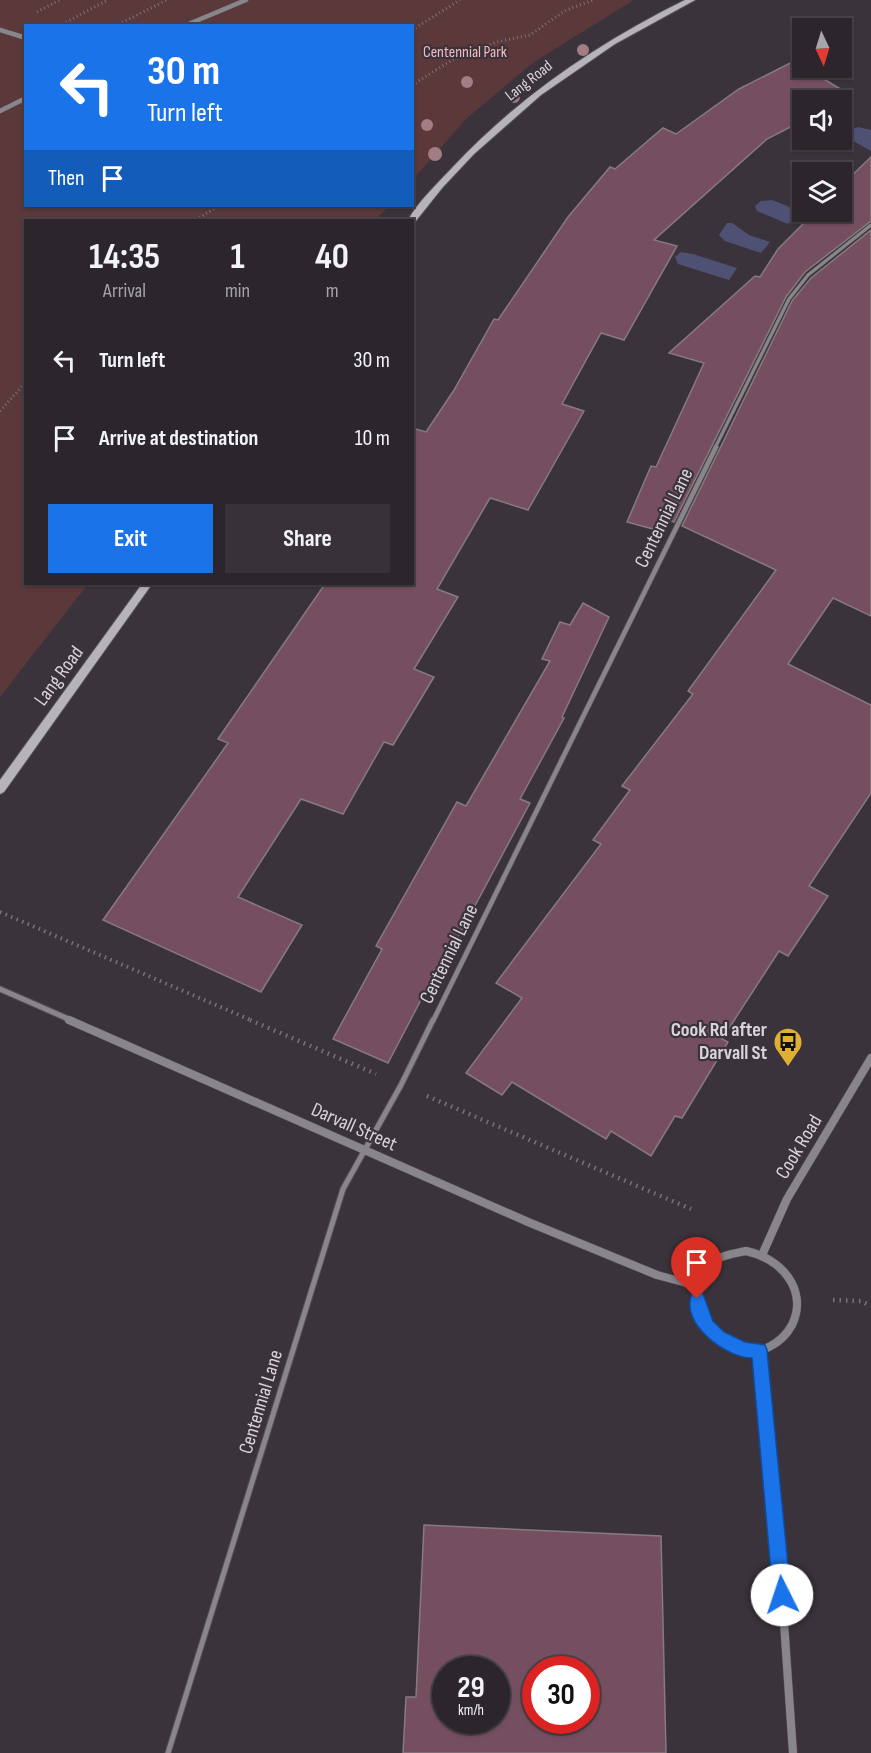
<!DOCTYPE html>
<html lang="en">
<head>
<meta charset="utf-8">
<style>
  :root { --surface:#2c262c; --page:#383238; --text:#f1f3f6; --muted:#a6a5a9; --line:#484348; --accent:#1a73e8 }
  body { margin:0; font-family:"Sofia Sans Condensed",sans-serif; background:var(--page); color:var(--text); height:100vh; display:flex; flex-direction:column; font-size:22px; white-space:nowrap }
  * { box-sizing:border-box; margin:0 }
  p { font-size:20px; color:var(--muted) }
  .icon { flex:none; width:33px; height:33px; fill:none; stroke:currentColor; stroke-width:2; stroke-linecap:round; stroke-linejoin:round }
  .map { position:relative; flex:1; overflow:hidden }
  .sheet { position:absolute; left:24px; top:219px; width:390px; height:366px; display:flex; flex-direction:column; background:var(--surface); border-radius:0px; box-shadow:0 2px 4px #0004,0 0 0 2px var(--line) }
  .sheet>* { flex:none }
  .banner { position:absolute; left:24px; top:24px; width:390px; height:183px; border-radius:0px; box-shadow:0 2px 4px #0004,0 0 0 2px var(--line); background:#1a73e8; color:#fff; overflow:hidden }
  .needle { width:39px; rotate:176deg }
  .tools { position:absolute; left:792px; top:18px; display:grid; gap:12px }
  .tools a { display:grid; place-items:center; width:60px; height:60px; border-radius:0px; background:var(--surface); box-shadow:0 2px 4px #0004,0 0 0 2px var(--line); font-size:30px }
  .speed { position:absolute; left:432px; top:1656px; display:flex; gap:12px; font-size:30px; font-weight:700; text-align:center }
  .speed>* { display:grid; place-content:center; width:78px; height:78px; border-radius:50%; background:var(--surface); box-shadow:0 2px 4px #0004,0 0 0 2px var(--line); line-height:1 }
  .speed small { font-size:15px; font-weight:400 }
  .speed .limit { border:9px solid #d22; background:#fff; color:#111 }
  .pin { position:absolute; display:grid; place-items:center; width:51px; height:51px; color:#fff; margin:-62px -26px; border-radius:50% 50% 50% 0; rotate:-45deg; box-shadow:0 0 6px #0007 }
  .pin .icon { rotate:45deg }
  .me { position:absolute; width:66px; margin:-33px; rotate:356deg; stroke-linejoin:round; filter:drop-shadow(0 0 4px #0008) }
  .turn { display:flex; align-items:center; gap:21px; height:126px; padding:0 24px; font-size:27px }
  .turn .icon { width:78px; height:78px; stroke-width:2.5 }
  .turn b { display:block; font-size:42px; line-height:51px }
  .then { display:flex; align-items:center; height:57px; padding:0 24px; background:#0003; gap:12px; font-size:22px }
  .eta { display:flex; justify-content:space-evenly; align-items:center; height:102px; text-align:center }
  .eta b { font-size:36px; font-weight:700; line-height:42px }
  .action { display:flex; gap:12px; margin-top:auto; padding:12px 24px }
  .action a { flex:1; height:69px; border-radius:0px; background:var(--accent); color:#fff; font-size:24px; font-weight:700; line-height:69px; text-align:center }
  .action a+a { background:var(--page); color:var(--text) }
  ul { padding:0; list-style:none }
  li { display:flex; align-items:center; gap:18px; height:78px; padding:0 24px }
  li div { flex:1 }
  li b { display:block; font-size:22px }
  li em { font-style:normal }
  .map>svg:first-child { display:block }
  .green { fill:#5b383a }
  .water { fill:#4e5174 }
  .building { fill:#754f60; stroke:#867a7f; stroke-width:1.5; fill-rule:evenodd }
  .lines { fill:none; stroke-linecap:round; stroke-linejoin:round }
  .lane-far2-casing { stroke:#575057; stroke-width:4 }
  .lane-far1-casing { stroke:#575057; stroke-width:6 }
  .lane-casing { stroke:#575057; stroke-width:7 }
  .street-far2-casing { stroke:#575057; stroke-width:5 }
  .street-far1-casing { stroke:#575057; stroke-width:7 }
  .street-casing { stroke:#575057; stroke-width:9 }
  .secondary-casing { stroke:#575057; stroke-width:2 }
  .path-far2 { stroke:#7a737a; stroke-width:3; stroke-dasharray:1 3; stroke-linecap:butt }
  .path-far1 { stroke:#7a737a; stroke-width:4; stroke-dasharray:1.5 4.5; stroke-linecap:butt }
  .path { stroke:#7a737a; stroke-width:4.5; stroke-dasharray:1.5 5; stroke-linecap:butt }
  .lane-far2 { stroke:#88868b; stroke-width:3 }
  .lane-far1 { stroke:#88868b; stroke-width:4.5 }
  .lane { stroke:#88868b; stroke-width:5 }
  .street-far2 { stroke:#88868b; stroke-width:4.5 }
  .street-far1 { stroke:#88868b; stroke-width:5 }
  .street { stroke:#88868b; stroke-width:8 }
  .secondary { fill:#b6b3bb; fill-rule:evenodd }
  .tree { fill:#a27e84 }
  .route { fill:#1a73e8; stroke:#114b97; stroke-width:1.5 }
  .labels { text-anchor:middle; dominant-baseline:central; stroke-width:4.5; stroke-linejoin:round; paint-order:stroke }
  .far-park-label { font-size:16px; fill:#f7bbbf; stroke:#3b333b }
  .far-street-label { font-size:16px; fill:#d9d4d8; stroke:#3b333b }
  .street-label { font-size:20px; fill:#d9d4d8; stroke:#3b333b }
  .poi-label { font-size:20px; font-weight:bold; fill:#d9d4d8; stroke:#3b333b; text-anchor:end }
</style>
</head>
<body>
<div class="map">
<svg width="871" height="1753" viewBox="0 0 871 1753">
  <rect width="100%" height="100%" fill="#3b333b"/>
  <path class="green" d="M 0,0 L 634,0 L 534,62 L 467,118 L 413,179 L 412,26 L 26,26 L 26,206 L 389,206 L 375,220 L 26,220 L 26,584 L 88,584 L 0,697 Z"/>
  <g class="water">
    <path d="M 858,127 L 871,130 L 871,151 L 848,138 L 848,131 Z"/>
    <path d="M 772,200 L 800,211 L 788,224 L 757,211 L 755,206 L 761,201 Z"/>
    <path d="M 727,223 L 732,223 L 749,235 L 770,242 L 761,253 L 725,241 L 719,235 Z"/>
    <path d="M 681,252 L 693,254 L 737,268 L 729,280 L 678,264 L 675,257 Z"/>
  </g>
  <g class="building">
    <path d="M 794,61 L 852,96 L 842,101 L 802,100 L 802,121 L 767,139 L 654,240 L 677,246 L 624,340 L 601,333 L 562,404 L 584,411 L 528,510 L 490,498 L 437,589 L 458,597 L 414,669 L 434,677 L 393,745 L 384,742 L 343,814 L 301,799 L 238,897 L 302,925 L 261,992 L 103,920 L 228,743 L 218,739 L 325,584 L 412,584 L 412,428 L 426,432 L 454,390 L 494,319 L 498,320 L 568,217 L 610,167 L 615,169 L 663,128 L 676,134 L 739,89 Z"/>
    <path d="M 871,157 L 871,221 L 805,272 L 786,297 L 674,522 L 669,520 L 664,532 L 627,522 L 651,466 L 656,467 L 704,363 L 669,353 L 755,276 L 760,277 L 778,249 L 815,212 L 842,212 L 842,185 Z"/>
    <path d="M 871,230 L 871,616 L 833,598 L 788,664 L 871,705 L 871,793 L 809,886 L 828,896 L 788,956 L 779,951 L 722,1039 L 728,1042 L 682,1118 L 675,1116 L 651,1156 L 611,1131 L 606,1139 L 512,1082 L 502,1095 L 466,1073 L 522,998 L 496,983 L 601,844 L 593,840 L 630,790 L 622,786 L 693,694 L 688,691 L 776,570 L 682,526 L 792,301 L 811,278 Z"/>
    <path d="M 583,603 L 609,617 L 562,717 L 564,718 L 520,799 L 530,803 L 448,956 L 445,954 L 388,1063 L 333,1039 L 382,949 L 376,946 L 457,802 L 466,806 L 550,661 L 542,659 L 560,622 L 570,625 Z"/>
    <path d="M 424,1525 L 661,1536 L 666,1753 L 403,1753 L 406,1697 L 416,1697 ZM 446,1670 L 496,1670 L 496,1720 L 446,1720 ZM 536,1670 L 586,1670 L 586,1720 L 536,1720 Z"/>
  </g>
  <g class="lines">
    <g class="lane-far2-casing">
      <path id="lane-far2" d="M 715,448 L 789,299 L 808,275 L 871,225"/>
    </g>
    <g class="lane-far1-casing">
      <path id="lane-far1" d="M 433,1021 L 716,447"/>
    </g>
    <g class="lane-casing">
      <path id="lane" d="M 168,1753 L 343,1189 L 401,1085 L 433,1020"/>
    </g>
    <g class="street-far2-casing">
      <g id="street-far2">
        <path d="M 184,26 L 246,0"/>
        <path d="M 0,30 L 26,38"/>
        <path d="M 0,111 L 26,98"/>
      </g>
    </g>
    <g class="street-far1-casing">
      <path id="street-far1" d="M 0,989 L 73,1021"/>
    </g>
    <g class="street-casing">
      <g id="street">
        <path d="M 69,1020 L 528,1222 L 657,1275 L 698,1286"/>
        <path d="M 746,1251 C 780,1258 809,1289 792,1325 C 786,1336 779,1342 769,1347 C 721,1368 672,1293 715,1260 C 723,1255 737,1253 746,1251 Z"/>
        <path d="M 762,1255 L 787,1199 L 871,1058"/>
        <path d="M 759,1350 L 779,1550 L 793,1753"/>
      </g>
    </g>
    <g class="secondary-casing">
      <g id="secondary">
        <path d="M 685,0 L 695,0 L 615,44 L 541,95 L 474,154 L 443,187 L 415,222 L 408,220 C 418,202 437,184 452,168 C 518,97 598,43 685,0 Z"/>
        <path d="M 142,584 L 152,584 L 4,792 L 0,794 L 0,780 Z"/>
      </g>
    </g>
    <g class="path-far2">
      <path d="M 37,12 L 60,0"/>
      <path d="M 59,26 L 108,0"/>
      <path d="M 115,26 L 167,0"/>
      <path d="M 412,30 L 460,0"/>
      <path d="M 412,85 L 452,60 L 497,42 L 530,35 L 566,10 L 594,0"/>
      <path d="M 196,220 L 218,206"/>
      <path d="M 0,411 L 26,382"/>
    </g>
    <path class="path-far1" d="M 0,912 L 253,1021"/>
    <g class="path">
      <path d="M 250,1020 L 376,1074"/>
      <path d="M 427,1096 L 691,1209"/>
      <path d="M 833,1300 L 861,1301 L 871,1306"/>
    </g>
    <use href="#lane-far2" class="lane-far2"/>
    <use href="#lane-far1" class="lane-far1"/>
    <use href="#lane" class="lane"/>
    <use href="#street-far2" class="street-far2"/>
    <use href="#street-far1" class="street-far1"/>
    <use href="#street" class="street"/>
    <use href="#secondary" class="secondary"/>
  </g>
  <g class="tree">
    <circle cx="583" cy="50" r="6"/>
    <circle cx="467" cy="82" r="6"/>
    <circle cx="514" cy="97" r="6"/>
    <circle cx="427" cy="125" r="6"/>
    <circle cx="435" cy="154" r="7"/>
  </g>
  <path class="route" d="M 697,1291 L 703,1294 L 713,1321 L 724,1332 L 745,1342 L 765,1345 L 767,1350 L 791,1595 L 788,1601 L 782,1604 L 776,1601 L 773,1595 L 752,1358 C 726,1358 679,1323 692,1294 Z"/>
  <defs>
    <g id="bus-pin" transform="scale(1.5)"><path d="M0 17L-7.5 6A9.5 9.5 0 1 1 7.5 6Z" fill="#e0b034" stroke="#3b333b"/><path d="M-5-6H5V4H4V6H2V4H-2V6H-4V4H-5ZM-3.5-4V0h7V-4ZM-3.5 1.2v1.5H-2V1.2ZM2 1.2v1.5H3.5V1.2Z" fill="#111"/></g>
  </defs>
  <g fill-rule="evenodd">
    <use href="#bus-pin" x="788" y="1042"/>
  </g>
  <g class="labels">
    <g class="far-park-label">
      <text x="465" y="52">Centennial Park</text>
    </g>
    <g class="far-street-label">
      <text transform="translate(529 81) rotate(-38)">Lang Road</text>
    </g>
    <g class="street-label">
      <text transform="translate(664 518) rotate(-64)">Centennial Lane</text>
      <text transform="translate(59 676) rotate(-54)">Lang Road</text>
      <text transform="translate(449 954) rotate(-64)">Centennial Lane</text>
      <text transform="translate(354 1127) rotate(24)">Darvall Street</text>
      <text transform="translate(799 1147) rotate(-59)">Cook Road</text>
      <text transform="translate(261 1402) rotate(-73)">Centennial Lane</text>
    </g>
    <g class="poi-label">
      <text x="767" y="1030">Cook Rd after<tspan x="767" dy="23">Darvall St</tspan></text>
    </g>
  </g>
</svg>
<div class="tools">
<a><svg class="needle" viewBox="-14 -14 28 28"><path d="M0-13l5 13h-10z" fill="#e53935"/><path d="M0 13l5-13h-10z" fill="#a6a5a9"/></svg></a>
<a><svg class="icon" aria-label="sound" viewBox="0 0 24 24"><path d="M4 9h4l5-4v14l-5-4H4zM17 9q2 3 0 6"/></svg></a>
<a><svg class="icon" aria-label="layers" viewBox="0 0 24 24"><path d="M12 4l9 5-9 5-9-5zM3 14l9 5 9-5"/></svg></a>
</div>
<div class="speed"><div>29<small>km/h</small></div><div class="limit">30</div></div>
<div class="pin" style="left:697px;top:1299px;background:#d93025"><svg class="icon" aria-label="arrive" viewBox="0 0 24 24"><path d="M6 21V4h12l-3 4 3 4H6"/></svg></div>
<svg class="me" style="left:782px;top:1595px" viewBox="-20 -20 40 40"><circle r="19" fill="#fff"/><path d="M0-13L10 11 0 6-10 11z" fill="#1a73e8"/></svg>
<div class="banner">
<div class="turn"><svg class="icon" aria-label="left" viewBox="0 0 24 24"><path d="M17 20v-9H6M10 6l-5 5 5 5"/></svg><div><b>30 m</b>Turn left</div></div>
<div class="then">Then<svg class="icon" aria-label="arrive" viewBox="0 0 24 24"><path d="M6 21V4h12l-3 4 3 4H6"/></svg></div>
</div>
<section class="sheet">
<div class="eta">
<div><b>14:35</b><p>Arrival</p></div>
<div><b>1</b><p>min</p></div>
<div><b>40</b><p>m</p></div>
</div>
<ul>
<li><svg class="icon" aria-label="left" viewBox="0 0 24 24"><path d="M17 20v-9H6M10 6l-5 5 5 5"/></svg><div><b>Turn left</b></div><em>30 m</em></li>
<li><svg class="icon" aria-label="arrive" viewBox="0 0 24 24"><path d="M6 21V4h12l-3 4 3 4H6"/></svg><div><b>Arrive at destination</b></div><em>10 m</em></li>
</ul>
<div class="action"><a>Exit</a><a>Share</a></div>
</section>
</div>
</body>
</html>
